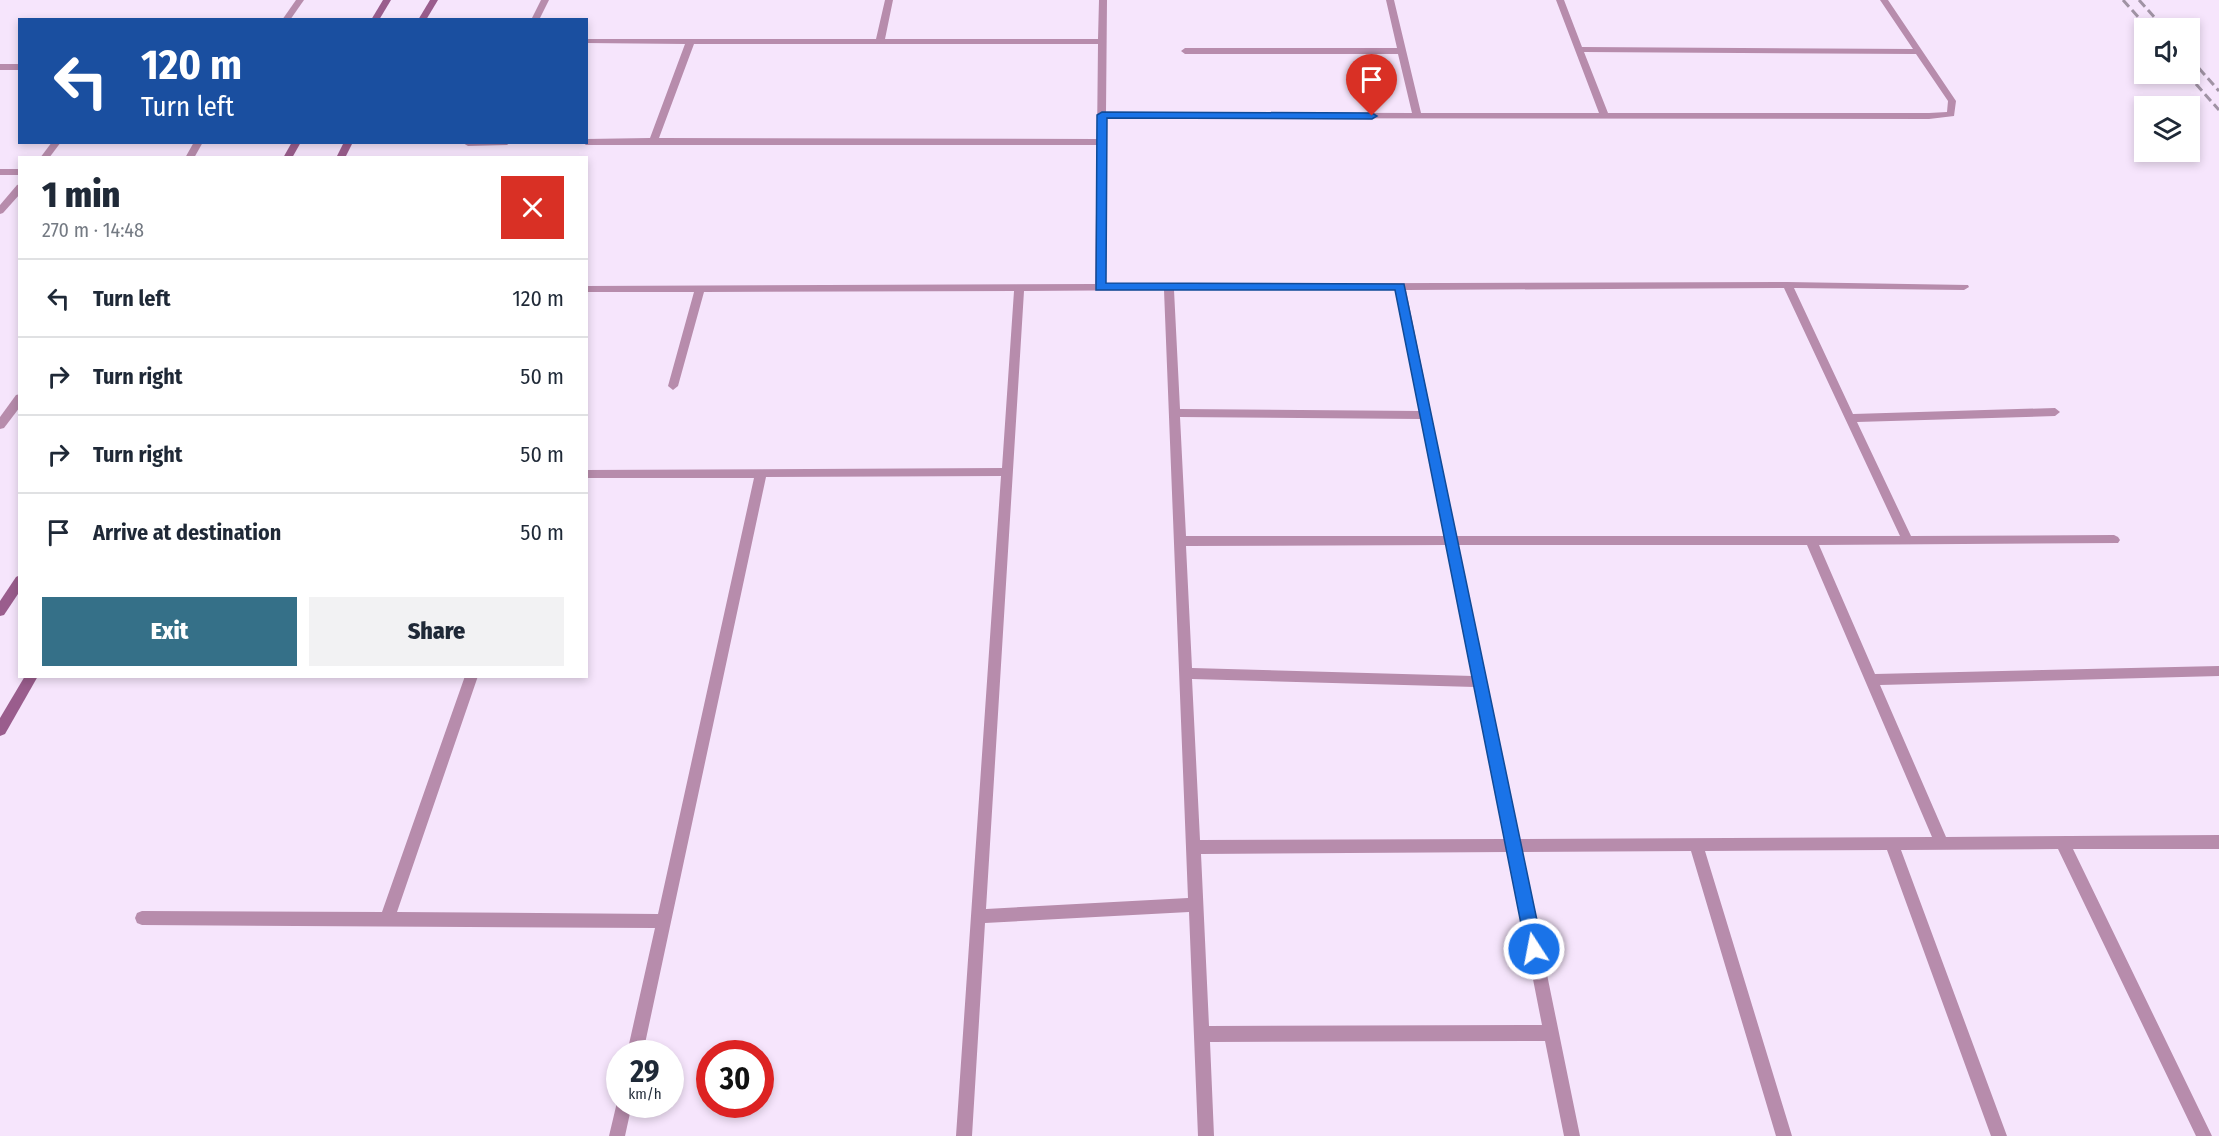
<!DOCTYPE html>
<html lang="en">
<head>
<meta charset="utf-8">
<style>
  :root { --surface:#fff; --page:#f2f2f3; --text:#1f2937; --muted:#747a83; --line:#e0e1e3; --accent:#357088 }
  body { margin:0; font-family:"Fira Sans Condensed",sans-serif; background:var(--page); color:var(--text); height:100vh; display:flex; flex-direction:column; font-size:22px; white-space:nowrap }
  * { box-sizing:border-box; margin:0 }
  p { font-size:20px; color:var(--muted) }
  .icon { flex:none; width:33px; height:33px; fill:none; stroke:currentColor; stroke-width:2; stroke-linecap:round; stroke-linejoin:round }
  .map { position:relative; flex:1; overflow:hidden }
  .drawer { position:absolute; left:18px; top:156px; width:570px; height:522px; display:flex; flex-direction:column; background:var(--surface); border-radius:0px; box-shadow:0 3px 9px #0003 }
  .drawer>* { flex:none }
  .guide { position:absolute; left:18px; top:18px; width:570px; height:126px; border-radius:0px; box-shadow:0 3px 9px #0003; background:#1a4fa0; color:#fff; overflow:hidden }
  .controls { position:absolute; left:2134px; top:18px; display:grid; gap:12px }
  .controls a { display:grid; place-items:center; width:66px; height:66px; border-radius:0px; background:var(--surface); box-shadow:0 3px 9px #0003; font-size:30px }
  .speed { position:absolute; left:606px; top:1040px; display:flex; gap:12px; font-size:30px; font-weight:700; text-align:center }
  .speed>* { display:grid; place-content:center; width:78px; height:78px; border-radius:50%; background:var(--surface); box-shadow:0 3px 9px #0003; line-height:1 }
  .speed small { font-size:15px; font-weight:400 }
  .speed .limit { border:9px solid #d22; background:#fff; color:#111 }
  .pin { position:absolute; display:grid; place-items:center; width:51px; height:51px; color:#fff; margin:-62px -26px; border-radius:50% 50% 50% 0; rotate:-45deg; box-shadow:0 0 6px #0007 }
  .pin .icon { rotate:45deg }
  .me { position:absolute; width:66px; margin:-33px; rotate:349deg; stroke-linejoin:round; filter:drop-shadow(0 0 4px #0008) }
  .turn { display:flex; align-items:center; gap:21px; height:126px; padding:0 24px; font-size:27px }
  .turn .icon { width:78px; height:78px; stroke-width:2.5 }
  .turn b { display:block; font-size:42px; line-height:51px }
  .round { display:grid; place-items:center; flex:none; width:63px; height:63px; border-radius:0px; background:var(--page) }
  .headline { display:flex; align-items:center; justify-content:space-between; height:102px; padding:0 24px }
  h1 { font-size:36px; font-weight:800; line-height:45px }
  .cta { display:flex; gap:12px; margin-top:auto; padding:12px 24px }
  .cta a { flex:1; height:69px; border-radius:0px; background:var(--accent); color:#fff; font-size:24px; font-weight:800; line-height:69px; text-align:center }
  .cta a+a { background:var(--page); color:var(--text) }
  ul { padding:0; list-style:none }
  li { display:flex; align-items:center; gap:18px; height:78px; padding:0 24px; border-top:2px solid var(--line) }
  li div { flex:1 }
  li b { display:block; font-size:22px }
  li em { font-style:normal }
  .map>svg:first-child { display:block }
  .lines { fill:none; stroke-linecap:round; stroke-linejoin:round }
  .minor { fill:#b78cac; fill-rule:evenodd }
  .secondary { fill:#9a5d8d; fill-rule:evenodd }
  .rail { stroke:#a093a4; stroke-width:3; stroke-dasharray:9 4.5; stroke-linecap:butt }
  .route { fill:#1a73e8; stroke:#114b97; stroke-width:1.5 }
</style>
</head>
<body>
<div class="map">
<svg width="2219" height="1136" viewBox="0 0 2219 1136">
  <rect width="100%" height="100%" fill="#f6e5fc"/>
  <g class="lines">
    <g class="minor">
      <path d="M 296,0 L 304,0 L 290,20 L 282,20 Z"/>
      <path d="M 541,0 L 549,0 L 539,20 L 531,20 Z"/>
      <path d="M 885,0 L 893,0 L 885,39 L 1098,39 L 1099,0 L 1107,0 L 1106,112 L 1412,113 L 1398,54 L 1185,54 L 1181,51 L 1185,48 L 1397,48 L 1386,0 L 1394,0 L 1421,113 L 1599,113 L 1556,0 L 1564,0 L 1582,47 L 1913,49 L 1880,0 L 1888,0 L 1956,101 L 1954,116 L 1929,119 L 1106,118 L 1105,284 L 1787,282 L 1968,285 L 1969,287 L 1964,290 L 1794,288 L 1853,414 L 2055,408 L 2060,412 L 2055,416 L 1857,422 L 1911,536 L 2114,535 L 2118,537 L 2120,540 L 2118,543 L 1819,545 L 1875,674 L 2219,666 L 2219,676 L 1880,685 L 1946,837 L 2219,835 L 2219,849 L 2073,849 L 2212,1136 L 2196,1136 L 2058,849 L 1901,850 L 2007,1136 L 1991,1136 L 1887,850 L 1705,851 L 1792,1136 L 1776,1136 L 1691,851 L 1522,852 L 1580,1136 L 1564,1136 L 1545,1041 L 1210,1042 L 1214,1136 L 1198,1136 L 1189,912 L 985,923 L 972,1136 L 956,1136 L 1001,476 L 766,477 L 643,1053 L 627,1053 L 655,928 L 142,925 L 137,923 L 135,918 L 137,913 L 142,911 L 382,912 L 465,676 L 478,676 L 397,912 L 658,914 L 754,478 L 586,478 L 586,470 L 1002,468 L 1014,291 L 704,292 L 678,386 L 673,390 L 668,386 L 694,292 L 586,292 L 586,286 L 1095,284 L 1097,145 L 586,145 L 582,142 L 586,142 L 586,139 L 650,138 L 685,44 L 586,43 L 586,39 L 876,39 ZM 694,44 L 1098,44 L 1097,139 L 659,138 ZM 1584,52 L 1916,54 L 1948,101 L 1947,112 L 1929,113 L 1608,113 ZM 1784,288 L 1900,536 L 1456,536 L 1406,290 ZM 1164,290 L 1188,898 L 986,909 L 1024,291 ZM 1174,290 L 1396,290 L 1420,411 L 1180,409 ZM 1180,417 L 1421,419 L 1445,536 L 1186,536 ZM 1447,545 L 1473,676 L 1192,668 L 1186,546 ZM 1458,545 L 1807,545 L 1932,837 L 1519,839 ZM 1192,679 L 1475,687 L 1505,839 L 1200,840 ZM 1508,852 L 1542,1025 L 1209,1026 L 1201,854 Z"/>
      <rect x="0" y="64" width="20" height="6"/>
      <path d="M 52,142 L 61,142 L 49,158 L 40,158 Z"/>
      <path d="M 194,142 L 203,142 L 194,158 L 185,158 Z"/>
      <path d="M 511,142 L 507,145 L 468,146 L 463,143 Z"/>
      <rect x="0" y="169" width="20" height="6"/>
      <path d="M 20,184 L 20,194 L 3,213 L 0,214 L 0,205 L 17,185 Z"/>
      <path d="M 20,394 L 20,407 L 4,428 L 0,429 L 0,417 L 16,395 Z"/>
      <path d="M 618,1098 L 620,1104 L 632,1104 L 625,1136 L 609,1136 Z"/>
    </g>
    <g class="secondary">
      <path d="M 383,0 L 391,0 L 379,20 L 371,20 Z"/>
      <path d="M 430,0 L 438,0 L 426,20 L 418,20 Z"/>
      <path d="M 292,142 L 301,142 L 292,158 L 283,158 Z"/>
      <path d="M 344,142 L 353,142 L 345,158 L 336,158 Z"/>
      <path d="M 20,575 L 20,591 L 4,615 L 0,616 L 0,601 L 16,577 Z"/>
      <path d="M 25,676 L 38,676 L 5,734 L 0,736 L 0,718 Z"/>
    </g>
    <g class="rail">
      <path d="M 2123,0 L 2148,28"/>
      <path d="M 2139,0 L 2164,28"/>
      <path d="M 2190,58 L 2219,91"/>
      <path d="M 2187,74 L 2219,110"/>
    </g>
  </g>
  <path class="route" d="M 1102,112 L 1372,113 L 1377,116 L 1372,119 L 1107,118 L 1106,283 L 1404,284 L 1543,949 L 1540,955 L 1534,957 L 1529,955 L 1526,949 L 1395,290 L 1096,290 L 1097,115 Z"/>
</svg>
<div class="controls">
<a><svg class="icon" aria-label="sound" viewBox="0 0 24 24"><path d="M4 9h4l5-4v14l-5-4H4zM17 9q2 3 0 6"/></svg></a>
<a><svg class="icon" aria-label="layers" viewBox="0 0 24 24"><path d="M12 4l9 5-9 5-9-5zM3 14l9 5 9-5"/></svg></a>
</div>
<div class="speed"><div>29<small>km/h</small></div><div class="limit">30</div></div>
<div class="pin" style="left:1372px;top:116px;background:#d93025"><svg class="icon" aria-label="arrive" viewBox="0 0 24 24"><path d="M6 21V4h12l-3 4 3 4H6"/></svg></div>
<svg class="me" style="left:1534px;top:949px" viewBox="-20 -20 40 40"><circle r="17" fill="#1a73e8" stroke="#fff" stroke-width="3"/><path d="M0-11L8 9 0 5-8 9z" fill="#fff"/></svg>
<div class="guide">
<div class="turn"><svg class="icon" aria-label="left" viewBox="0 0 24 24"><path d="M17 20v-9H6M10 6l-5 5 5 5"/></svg><div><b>120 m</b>Turn left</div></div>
</div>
<section class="drawer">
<div class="headline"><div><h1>1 min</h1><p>270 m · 14:48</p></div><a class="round" style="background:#d93025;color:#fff"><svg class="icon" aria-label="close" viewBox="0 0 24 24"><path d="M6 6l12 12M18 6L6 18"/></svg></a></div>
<ul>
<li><svg class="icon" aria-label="left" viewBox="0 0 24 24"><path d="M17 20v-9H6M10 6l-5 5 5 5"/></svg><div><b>Turn left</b></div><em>120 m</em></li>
<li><svg class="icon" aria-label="right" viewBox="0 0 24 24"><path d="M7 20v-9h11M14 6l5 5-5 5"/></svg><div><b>Turn right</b></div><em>50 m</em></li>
<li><svg class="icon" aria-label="right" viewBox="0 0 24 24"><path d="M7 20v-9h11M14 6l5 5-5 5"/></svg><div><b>Turn right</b></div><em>50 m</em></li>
<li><svg class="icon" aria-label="arrive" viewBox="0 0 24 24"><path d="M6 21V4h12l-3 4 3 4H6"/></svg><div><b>Arrive at destination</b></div><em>50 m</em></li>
</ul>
<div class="cta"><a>Exit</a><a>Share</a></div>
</section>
</div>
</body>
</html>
